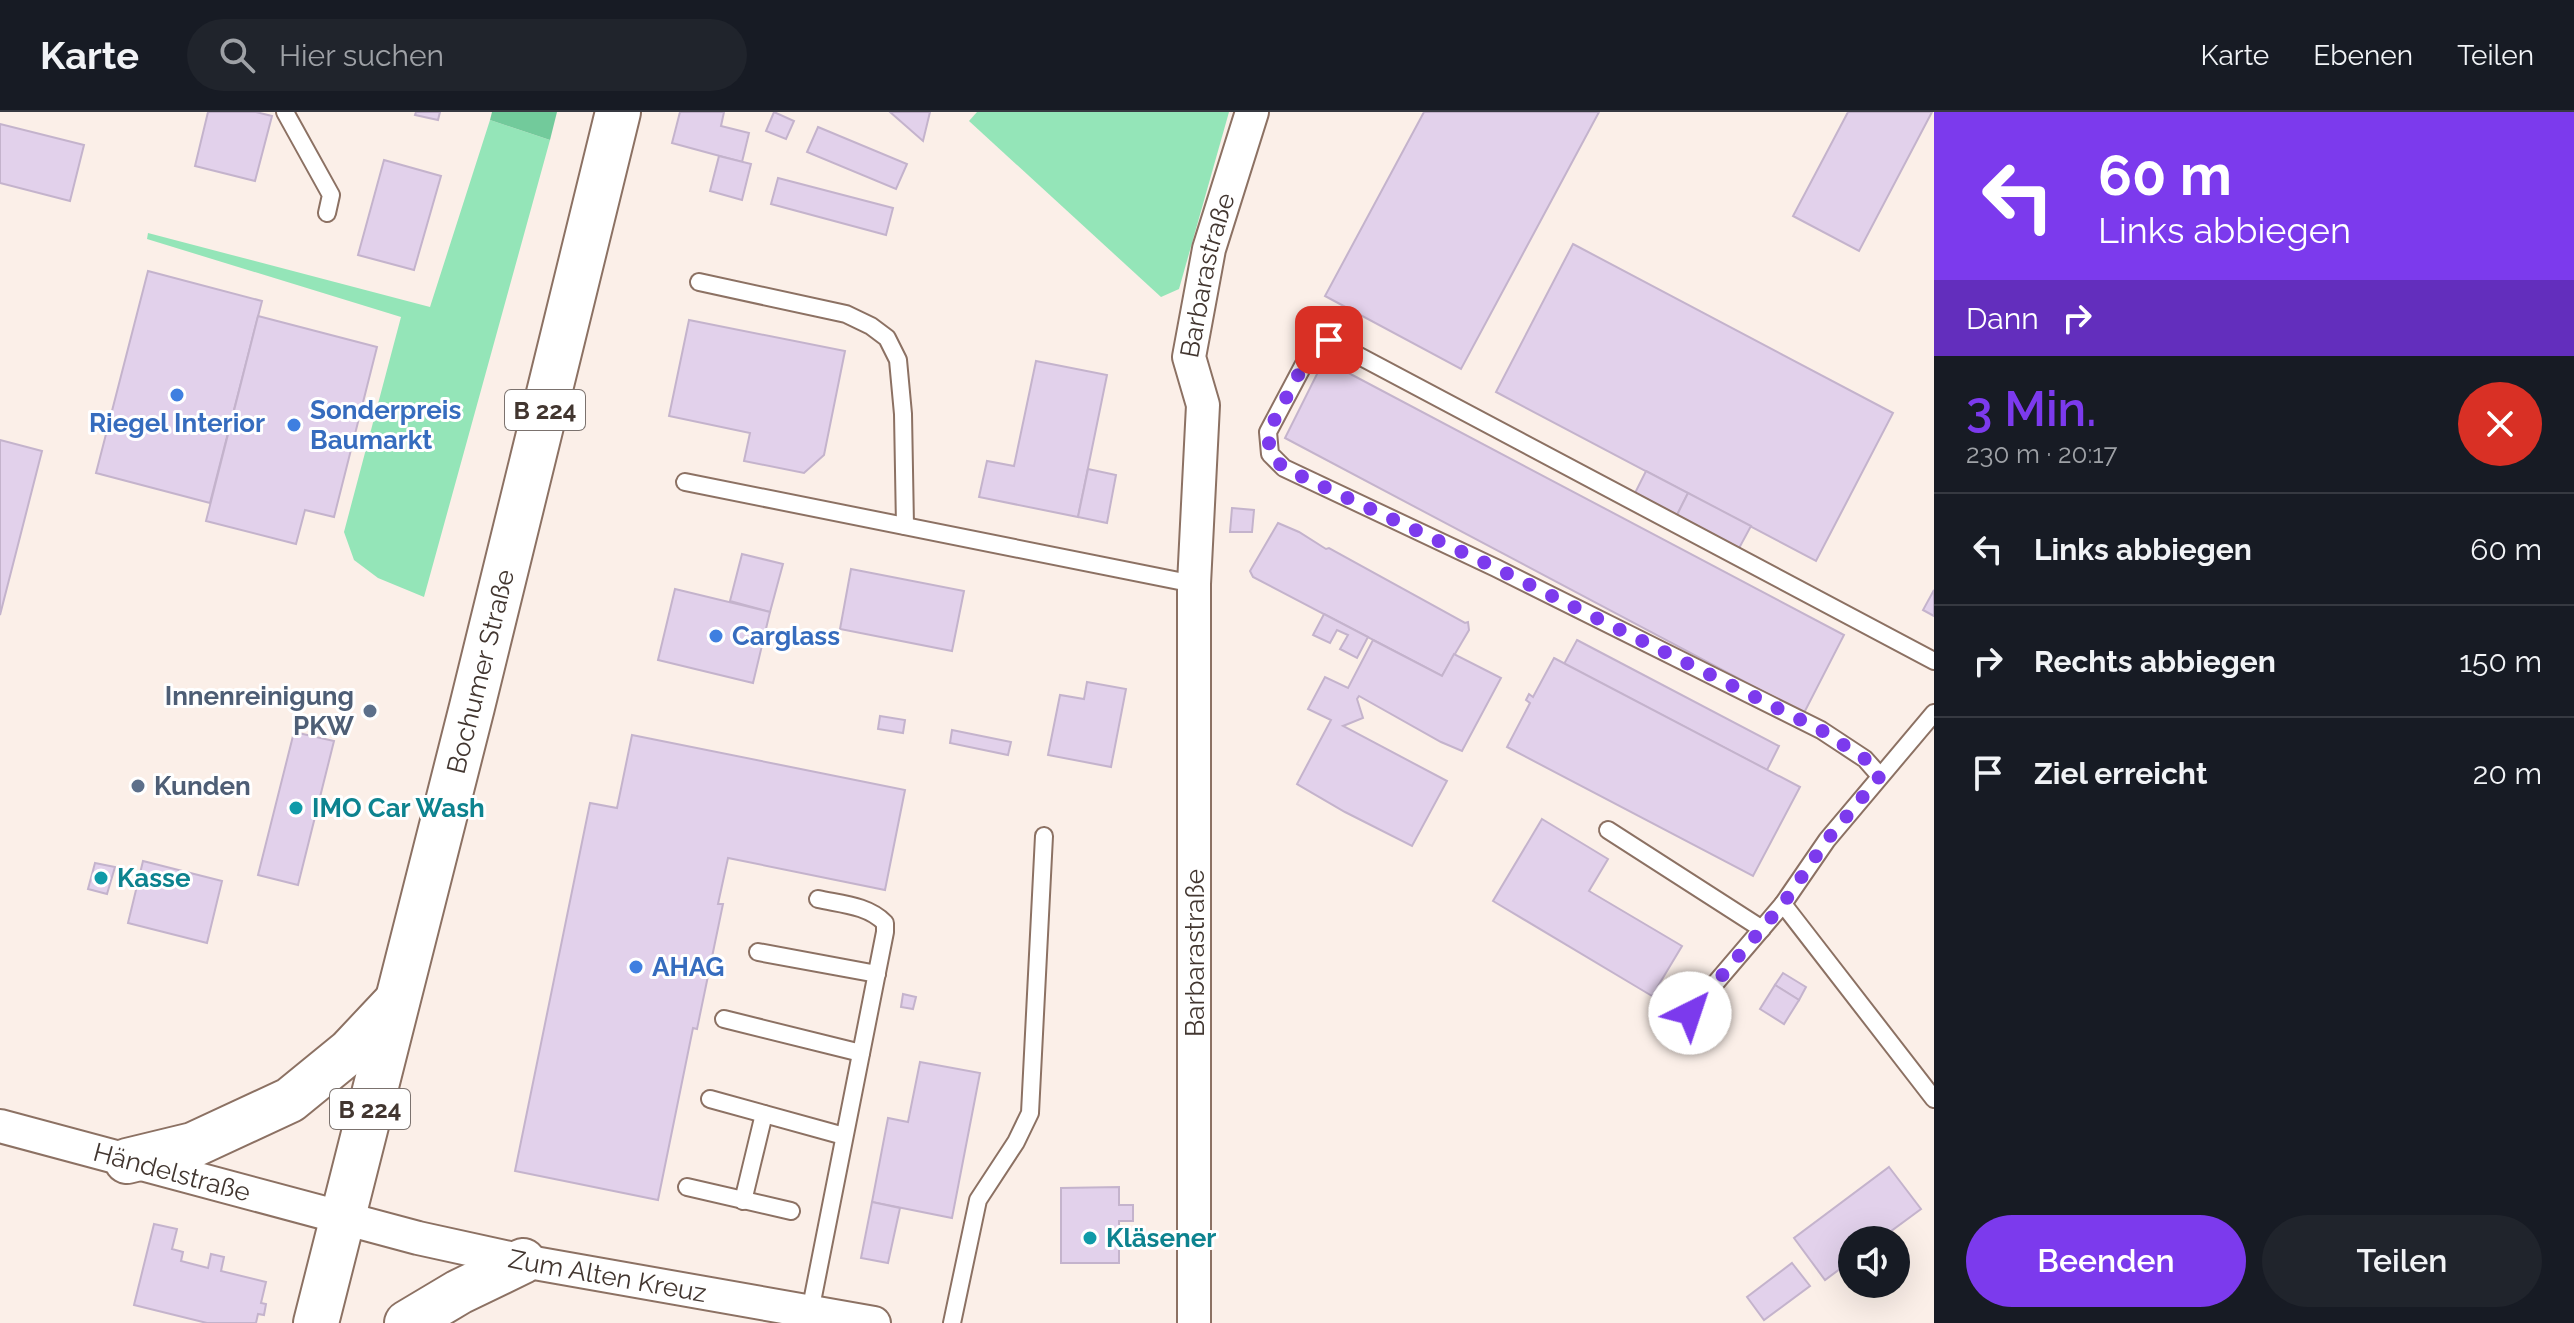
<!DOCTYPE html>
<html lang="de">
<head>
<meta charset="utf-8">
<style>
  :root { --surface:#171b24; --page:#20242c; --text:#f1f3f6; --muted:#9ea1a6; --line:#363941; --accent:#7c3aed }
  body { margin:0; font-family:Raleway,sans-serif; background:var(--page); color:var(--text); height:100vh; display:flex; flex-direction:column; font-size:30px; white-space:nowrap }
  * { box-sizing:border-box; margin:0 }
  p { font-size:26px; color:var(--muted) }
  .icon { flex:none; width:44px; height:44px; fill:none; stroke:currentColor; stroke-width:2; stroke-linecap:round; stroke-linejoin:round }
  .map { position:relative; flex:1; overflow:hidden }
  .panel { display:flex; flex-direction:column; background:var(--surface); width:640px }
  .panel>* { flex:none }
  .hud { background:#7c3aed; color:#fff; overflow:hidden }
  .fabs { position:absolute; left:1838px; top:1114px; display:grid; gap:16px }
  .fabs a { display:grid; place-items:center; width:72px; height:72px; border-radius:50%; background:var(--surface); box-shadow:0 8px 32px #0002; font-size:40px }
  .pin { position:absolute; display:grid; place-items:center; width:68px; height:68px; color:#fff; margin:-34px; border-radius:16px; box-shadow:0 4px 12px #0006 }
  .me { position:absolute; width:88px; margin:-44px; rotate:41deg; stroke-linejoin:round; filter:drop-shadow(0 0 6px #0008) }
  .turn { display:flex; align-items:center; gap:28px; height:168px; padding:0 32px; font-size:36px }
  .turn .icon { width:104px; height:104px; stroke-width:2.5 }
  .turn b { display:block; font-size:56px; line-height:68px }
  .then { display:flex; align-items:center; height:76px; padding:0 32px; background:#0003; gap:16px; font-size:30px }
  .round { display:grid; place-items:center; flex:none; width:84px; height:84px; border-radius:42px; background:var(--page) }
  .headline { display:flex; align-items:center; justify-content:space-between; height:136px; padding:0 32px }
  h1 { font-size:48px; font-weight:600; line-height:60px; color:var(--accent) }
  .action { display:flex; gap:16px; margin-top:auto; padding:16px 32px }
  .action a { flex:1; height:92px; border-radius:48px; background:var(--accent); color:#fff; font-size:32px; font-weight:600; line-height:92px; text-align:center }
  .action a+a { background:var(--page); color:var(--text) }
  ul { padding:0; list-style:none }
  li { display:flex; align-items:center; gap:24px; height:112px; padding:0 32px; border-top:2px solid var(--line) }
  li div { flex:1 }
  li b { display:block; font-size:30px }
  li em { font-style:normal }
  header { display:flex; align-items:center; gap:48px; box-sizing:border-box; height:112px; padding:0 40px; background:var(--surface); border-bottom:2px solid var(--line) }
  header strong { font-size:38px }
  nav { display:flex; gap:44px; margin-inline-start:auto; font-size:28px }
  .search { width:560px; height:72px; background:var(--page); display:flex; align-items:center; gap:20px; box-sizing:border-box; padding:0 28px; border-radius:44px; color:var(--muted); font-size:30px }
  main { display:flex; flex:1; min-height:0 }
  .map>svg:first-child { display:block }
  .green { fill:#94e5b8 }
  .forest { fill:#72ca9b }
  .building { fill:#e2d1eb; stroke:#c4b3cc; stroke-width:2 }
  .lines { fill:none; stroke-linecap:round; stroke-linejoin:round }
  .service-casing { stroke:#8c7163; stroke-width:20 }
  .minor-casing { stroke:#8c7163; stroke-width:36 }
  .primary-casing { stroke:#8c7163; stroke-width:48 }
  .service { stroke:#fff; stroke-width:16 }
  .minor { stroke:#fff; stroke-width:32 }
  .primary { stroke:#fff; stroke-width:44 }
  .route { stroke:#7c3aed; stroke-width:14; stroke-dasharray:0 25.2 }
  .shop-dot { fill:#3f7fe0; stroke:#fff; stroke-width:3 }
  .service-dot { fill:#5c6f8a; stroke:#fff; stroke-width:3 }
  .culture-dot { fill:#0f9aa8; stroke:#fff; stroke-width:3 }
  .labels { text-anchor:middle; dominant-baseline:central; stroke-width:6; stroke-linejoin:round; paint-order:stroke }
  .shield { fill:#fff; stroke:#7b726e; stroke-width:2 }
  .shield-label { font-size:24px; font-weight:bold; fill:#423630 }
  .street-label { font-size:26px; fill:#423630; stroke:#fff }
  .shop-label { font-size:26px; font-weight:bold; fill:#366cbe; stroke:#fff; text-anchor:start }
  .service-label { font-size:26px; font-weight:bold; fill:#4e5e75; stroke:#fff; text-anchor:end }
  .culture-label { font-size:26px; font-weight:bold; fill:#0d838f; stroke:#fff; text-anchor:start }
</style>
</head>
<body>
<header>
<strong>Karte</strong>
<div class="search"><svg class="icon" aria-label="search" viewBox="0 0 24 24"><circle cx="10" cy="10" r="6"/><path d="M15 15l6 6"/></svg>Hier suchen</div>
<nav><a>Karte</a><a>Ebenen</a><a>Teilen</a></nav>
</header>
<main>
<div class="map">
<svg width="1934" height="1211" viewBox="0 0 1934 1211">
  <rect width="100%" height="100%" fill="#fbefe8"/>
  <g class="green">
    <path d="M 977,0 L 1229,0 L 1179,177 L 1161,185 L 969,9 Z"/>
    <path d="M 490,8 L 550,28 L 424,485 L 378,466 L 354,448 L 344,420 L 401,205 L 147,127 L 148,121 L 430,195 Z"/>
  </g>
  <path class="forest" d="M 492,0 L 557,0 L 550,28 L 490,8 Z"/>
  <g class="building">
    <path d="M 208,0 L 256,0 L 272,4 L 255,69 L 195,54 Z"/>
    <path d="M 416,0 L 440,0 L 438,8 L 415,3 Z"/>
    <path d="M 680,0 L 724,0 L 721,14 L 749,21 L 742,50 L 672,31 Z"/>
    <path d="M 774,0 L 794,9 L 786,27 L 766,19 Z"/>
    <path d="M 890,0 L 930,0 L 923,29 Z"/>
    <path d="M 1424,0 L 1599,0 L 1461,257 L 1325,184 Z"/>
    <path d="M 1848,0 L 1932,0 L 1859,139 L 1793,104 Z"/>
    <path d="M 0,12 L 84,33 L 70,89 L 0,71 Z"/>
    <path d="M 818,15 L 907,52 L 896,77 L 807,40 Z"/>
    <path d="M 719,44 L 751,52 L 742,88 L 710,79 Z"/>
    <path d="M 384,48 L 441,64 L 414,158 L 358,143 Z"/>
    <path d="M 778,66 L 893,96 L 886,123 L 771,92 Z"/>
    <path d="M 1573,132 L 1893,301 L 1816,449 L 1496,280 Z"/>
    <path d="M 148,159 L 262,189 L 210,391 L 96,361 Z"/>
    <path d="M 258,204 L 377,235 L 334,405 L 305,398 L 296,432 L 206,409 Z"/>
    <path d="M 689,208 L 845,239 L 824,343 L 804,361 L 744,349 L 750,321 L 669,304 Z"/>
    <path d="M 1324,248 L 1844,523 L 1804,601 L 1285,326 Z"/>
    <path d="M 1036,249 L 1107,263 L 1078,405 L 979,385 L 987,349 L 1014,354 Z"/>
    <path d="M 0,328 L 42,339 L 0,503 Z"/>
    <path d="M 1088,357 L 1116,363 L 1107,411 L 1078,405 Z"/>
    <path d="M 1646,359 L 1688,381 L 1677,403 L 1635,381 Z"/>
    <path d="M 1688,381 L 1751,414 L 1737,440 L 1675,407 Z"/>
    <path d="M 1232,396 L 1254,398 L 1252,420 L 1230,420 Z"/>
    <path d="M 1278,411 L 1299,420 L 1326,437 L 1329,436 L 1465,511 L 1468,510 L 1469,518 L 1442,564 L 1253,465 L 1250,459 Z"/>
    <path d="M 742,442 L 783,452 L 770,500 L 730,489 Z"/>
    <path d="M 851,457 L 964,479 L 952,539 L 840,517 Z"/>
    <path d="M 675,477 L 770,500 L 753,571 L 658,548 Z"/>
    <path d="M 1934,478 L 1934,504 L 1923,498 Z"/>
    <path d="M 1324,502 L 1368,525 L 1357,546 L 1340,537 L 1348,523 L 1337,518 L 1330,531 L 1313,523 Z"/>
    <path d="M 1373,528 L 1442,564 L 1454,542 L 1501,566 L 1462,639 L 1441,630 L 1359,584 L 1357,587 L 1363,606 L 1343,614 L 1447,669 L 1412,734 L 1345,700 L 1297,672 L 1331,608 L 1308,597 L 1325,565 L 1348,576 Z"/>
    <path d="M 1577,528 L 1779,634 L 1767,658 L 1564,552 Z"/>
    <path d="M 1554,546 L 1800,675 L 1753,764 L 1507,635 L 1530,591 L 1526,588 L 1529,582 L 1533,585 Z"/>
    <path d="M 1087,570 L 1126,577 L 1111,655 L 1048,643 L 1060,583 L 1084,587 Z"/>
    <path d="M 880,604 L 905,608 L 903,621 L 878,617 Z"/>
    <path d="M 952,618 L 1011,630 L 1008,643 L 950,631 Z"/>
    <path d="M 294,620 L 334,629 L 298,773 L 258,763 Z"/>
    <path d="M 632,623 L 905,678 L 885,778 L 728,746 L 718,792 L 723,792 L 712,845 L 717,846 L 713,865 L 708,864 L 697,917 L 693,916 L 658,1088 L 515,1059 L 590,691 L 617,696 Z"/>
    <path d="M 1542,707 L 1608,747 L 1589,779 L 1682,834 L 1652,884 L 1493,789 Z"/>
    <path d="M 143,749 L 222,769 L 207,831 L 128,811 Z"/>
    <path d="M 95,751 L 115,755 L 107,782 L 88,777 Z"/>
    <path d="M 1783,861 L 1806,875 L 1799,888 L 1775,873 Z"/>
    <path d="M 1775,873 L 1799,888 L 1784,912 L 1760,897 Z"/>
    <path d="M 903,882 L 916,885 L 913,897 L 901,895 Z"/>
    <path d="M 920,950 L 980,961 L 952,1106 L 872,1090 L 888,1006 L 908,1010 Z"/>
    <path d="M 1889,1055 L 1921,1097 L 1879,1128 L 1852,1128 L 1852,1148 L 1825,1168 L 1794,1126 Z"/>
    <path d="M 1119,1075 L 1119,1093 L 1133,1093 L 1133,1109 L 1119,1109 L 1119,1151 L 1061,1151 L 1061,1076 Z"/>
    <path d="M 872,1090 L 900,1096 L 888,1151 L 861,1146 Z"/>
    <path d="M 154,1112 L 177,1117 L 172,1137 L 183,1140 L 181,1149 L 208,1156 L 211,1142 L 224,1145 L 221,1159 L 266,1170 L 261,1191 L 266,1192 L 264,1203 L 258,1202 L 256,1211 L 207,1211 L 134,1193 Z"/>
    <path d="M 1792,1151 L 1810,1174 L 1764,1208 L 1747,1185 Z"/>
  </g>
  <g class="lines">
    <g class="service-casing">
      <g id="service">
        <path d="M 285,0 L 331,83 L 327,101"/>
        <path d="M 699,170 L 846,202 L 871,214 L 887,226 L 898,248 L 903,302 L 905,414"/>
        <path d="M 685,370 L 1194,472"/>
        <path d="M 1880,664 L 1865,647 L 1821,618 L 1496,456 L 1284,356 L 1270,342 L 1268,320 L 1313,235 L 1319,229 L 1329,228 L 1934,549"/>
        <path d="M 1608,718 L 1762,817"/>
        <path d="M 1783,792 L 1827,728 L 1934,601"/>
        <path d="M 758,840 L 877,862"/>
        <path d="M 724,907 L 861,941"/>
        <path d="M 1672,922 L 1783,792 L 1934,987"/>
        <path d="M 710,987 L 844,1024"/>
        <path d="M 687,1075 L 791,1099"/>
        <path d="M 743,1089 L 764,1002"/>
        <path d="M 810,1200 L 885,820 L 885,811 C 868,793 840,792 818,787"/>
        <path d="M 952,1211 L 978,1088 L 1016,1030 L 1030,1001 L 1044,724"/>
      </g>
    </g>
    <g class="minor-casing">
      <g id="minor">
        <path id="s1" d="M 0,1014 L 418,1126 L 523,1149 L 874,1211"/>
        <path id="s2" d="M 1194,1211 L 1194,472 L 1203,293 L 1189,245 L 1209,137 L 1252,0"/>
      </g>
    </g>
    <g class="primary-casing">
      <g id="primary">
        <path d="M 127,1049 L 193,1033 L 290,988 L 350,939 L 397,889"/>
        <path id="s3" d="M 316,1211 L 472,595 L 618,0"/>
        <path d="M 407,1211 L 459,1180 L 523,1149"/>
      </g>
    </g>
    <use href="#service" class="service"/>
    <use href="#minor" class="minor"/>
    <use href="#primary" class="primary"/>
  </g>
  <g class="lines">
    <path class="route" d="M 1329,228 L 1319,229 L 1313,235 L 1268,320 L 1270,342 L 1284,356 L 1496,456 L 1821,618 L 1865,647 L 1880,664 L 1827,728 L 1783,792 L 1690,901"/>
  </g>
  <g class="shop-dot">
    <circle cx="177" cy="283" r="8"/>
    <circle cx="294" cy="313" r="8"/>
    <circle cx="716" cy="524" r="8"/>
    <circle cx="636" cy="855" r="8"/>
  </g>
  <g class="service-dot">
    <circle cx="370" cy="599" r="8"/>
    <circle cx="138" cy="674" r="8"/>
  </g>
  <g class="culture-dot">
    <circle cx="296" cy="696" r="8"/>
    <circle cx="101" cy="766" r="8"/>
    <circle cx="1090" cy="1126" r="8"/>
  </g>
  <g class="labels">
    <g class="shield">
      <rect x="505" y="278" width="80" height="40" rx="6"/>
      <rect x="330" y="977" width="80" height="40" rx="6"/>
    </g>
    <g class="shield-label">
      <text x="545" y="298">B 224</text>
      <text x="370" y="997">B 224</text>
    </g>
    <g class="street-label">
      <text stroke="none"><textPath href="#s2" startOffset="1052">Barbarastraße</textPath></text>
      <text stroke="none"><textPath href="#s3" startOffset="672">Bochumer Straße</textPath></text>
      <text transform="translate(1195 841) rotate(-90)">Barbarastraße</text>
      <text stroke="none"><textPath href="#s1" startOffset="178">Händelstraße</textPath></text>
      <text stroke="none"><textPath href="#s1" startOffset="626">Zum Alten Kreuz</textPath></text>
    </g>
    <g class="shop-label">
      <text x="310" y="298">Sonderpreis<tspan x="310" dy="30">Baumarkt</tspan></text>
      <text x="177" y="311" text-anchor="middle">Riegel Interior</text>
      <text x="732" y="524">Carglass</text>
      <text x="652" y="855">AHAG</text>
    </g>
    <g class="service-label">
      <text x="354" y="584">Innenreinigung<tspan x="354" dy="30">PKW</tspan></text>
      <text x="154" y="674" text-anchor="start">Kunden</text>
    </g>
    <g class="culture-label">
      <text x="312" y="696">IMO Car Wash</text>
      <text x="117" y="766">Kasse</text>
      <text x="1106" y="1126">Kläsener</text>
    </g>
  </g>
</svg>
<div class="fabs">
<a><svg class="icon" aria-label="sound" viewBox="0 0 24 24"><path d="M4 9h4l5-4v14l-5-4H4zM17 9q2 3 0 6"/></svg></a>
</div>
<div class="pin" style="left:1329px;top:228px;background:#d93025"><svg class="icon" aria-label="arrive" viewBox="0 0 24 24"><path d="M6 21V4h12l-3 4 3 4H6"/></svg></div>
<svg class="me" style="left:1690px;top:901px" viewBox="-20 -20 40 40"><circle r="19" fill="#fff"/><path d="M0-13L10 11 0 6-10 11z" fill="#7c3aed"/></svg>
</div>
<section class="panel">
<div class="hud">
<div class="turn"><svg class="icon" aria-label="left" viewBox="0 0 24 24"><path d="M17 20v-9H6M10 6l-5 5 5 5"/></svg><div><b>60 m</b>Links abbiegen</div></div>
<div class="then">Dann<svg class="icon" aria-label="right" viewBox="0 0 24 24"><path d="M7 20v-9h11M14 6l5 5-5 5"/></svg></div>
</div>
<div class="headline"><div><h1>3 Min.</h1><p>230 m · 20:17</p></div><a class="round" style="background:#d93025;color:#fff"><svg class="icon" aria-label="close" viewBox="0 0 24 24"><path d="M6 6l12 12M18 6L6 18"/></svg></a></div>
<ul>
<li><svg class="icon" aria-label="left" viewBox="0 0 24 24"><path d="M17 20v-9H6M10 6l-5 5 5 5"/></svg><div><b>Links abbiegen</b></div><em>60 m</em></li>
<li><svg class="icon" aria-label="right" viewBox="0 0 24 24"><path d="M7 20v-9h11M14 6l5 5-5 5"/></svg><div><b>Rechts abbiegen</b></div><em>150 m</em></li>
<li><svg class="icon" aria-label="arrive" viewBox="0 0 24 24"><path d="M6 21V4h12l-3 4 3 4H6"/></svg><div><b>Ziel erreicht</b></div><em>20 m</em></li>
</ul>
<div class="action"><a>Beenden</a><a>Teilen</a></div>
</section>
</main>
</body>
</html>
